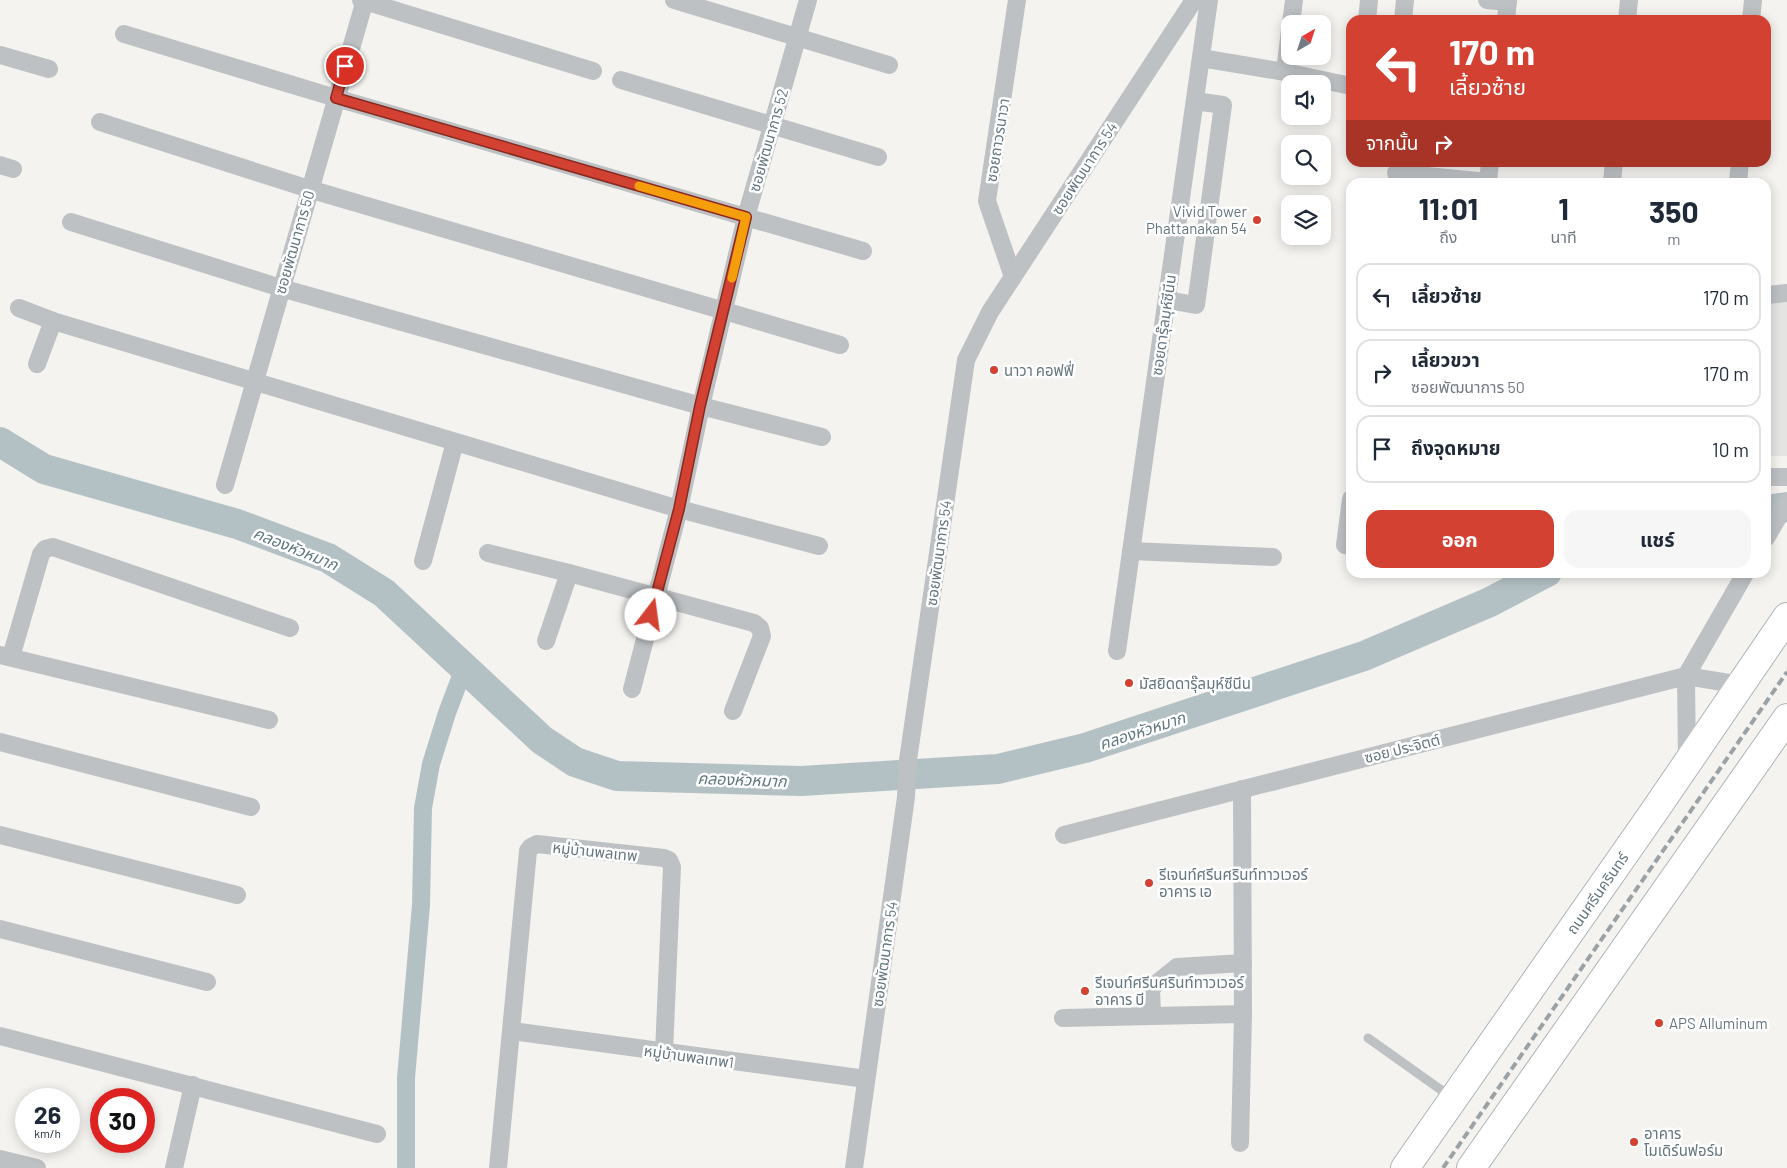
<!DOCTYPE html>
<html lang="th">
<head>
<meta charset="utf-8">
<style>
  :root { --surface:#fff; --page:#f6f6f7; --text:#1f2937; --muted:#747a83; --line:#e0e1e3; --accent:#d24131 }
  body { margin:0; font-family:Barlow,"Noto Sans Thai",sans-serif; background:var(--page); color:var(--text); height:100vh; display:flex; flex-direction:column; font-size:19px; white-space:nowrap }
  * { box-sizing:border-box; margin:0 }
  p { font-size:16px; color:var(--muted) }
  .icon { flex:none; width:28px; height:28px; fill:none; stroke:currentColor; stroke-width:2; stroke-linecap:round; stroke-linejoin:round }
  .map { position:relative; flex:1; overflow:hidden }
  .panel { position:absolute; left:1346px; top:178px; width:425px; height:400px; display:flex; flex-direction:column; background:var(--surface); border-radius:15px; box-shadow:0 2px 12px #0003 }
  .panel>* { flex:none }
  .top-card { position:absolute; left:1346px; top:15px; width:425px; height:152px; border-radius:15px; box-shadow:0 2px 12px #0003; background:#d24131; color:#fff; overflow:hidden }
  .needle { width:32px; rotate:39deg }
  .fabs { position:absolute; left:1281px; top:15px; display:grid; gap:10px }
  .fabs a { display:grid; place-items:center; width:50px; height:50px; border-radius:10px; background:var(--surface); box-shadow:0 2px 12px #0003; font-size:25px }
  .speed { position:absolute; left:15px; top:1088px; display:flex; gap:10px; font-size:25px; font-weight:700; text-align:center }
  .speed>* { display:grid; place-content:center; width:65px; height:65px; border-radius:50%; background:var(--surface); box-shadow:0 2px 12px #0003; line-height:1 }
  .speed small { font-size:12px; font-weight:400 }
  .speed .limit { border:8px solid #d22; background:#fff; color:#111 }
  .pin { position:absolute; display:grid; place-items:center; width:42px; height:42px; color:#fff; margin:-21px; border:2px solid #fff; border-radius:50%; box-shadow:0 1px 5px #0007 }
  .me { position:absolute; width:55px; margin:-28px; rotate:15deg; stroke-linejoin:round; filter:drop-shadow(0 0 4px #0008) }
  .turn { display:flex; align-items:center; gap:18px; height:105px; padding:0 20px; font-size:22px }
  .turn .icon { width:65px; height:65px; stroke-width:2.5 }
  .turn b { display:block; font-size:35px; line-height:42px }
  .then { display:flex; align-items:center; height:48px; padding:0 20px; background:#0003; gap:10px; font-size:19px }
  .eta { display:flex; justify-content:space-evenly; align-items:center; height:85px; text-align:center }
  .eta b { font-size:30px; font-weight:700; line-height:35px }
  .action { display:flex; gap:10px; margin-top:auto; padding:10px 20px }
  .action a { flex:1; height:58px; border-radius:15px; background:var(--accent); color:#fff; font-size:20px; font-weight:700; line-height:58px; text-align:center }
  .action a+a { background:var(--page); color:var(--text) }
  ul { padding:0; list-style:none }
  li { display:flex; align-items:center; gap:15px; height:68px; margin:0 10px 8px; padding:0 10px; border:2px solid var(--line); border-radius:15px }
  li div { flex:1 }
  li b { display:block; font-size:19px }
  li em { font-style:normal }
  .map>svg:first-child { display:block }
  .built { fill:#e4e5e3 }
  .lines { fill:none; stroke-linecap:round; stroke-linejoin:round }
  .canal { stroke:#b4c1c4; stroke-width:18 }
  .river { stroke:#b4c1c4; stroke-width:30 }
  .primary-casing { stroke:#aeb4b6; stroke-width:30 }
  .service { stroke:#bdc1c4; stroke-width:9 }
  .minor { stroke:#bdc1c4; stroke-width:18 }
  .primary { stroke:#fff; stroke-width:28 }
  .rail { stroke:#9ba2a6; stroke-width:4; stroke-dasharray:8 4; stroke-linecap:butt }
  .route-casing { stroke:#882a20; stroke-width:12 }
  .route { stroke:#d24131; stroke-width:9 }
  .slow { stroke:#f59e0b; stroke-width:9 }
  .poi-dot { fill:#d24131; stroke:#fff; stroke-width:2 }
  .labels { text-anchor:middle; dominant-baseline:central; stroke-width:5; stroke-linejoin:round; paint-order:stroke }
  .street-label { font-size:15px; fill:#65767e; stroke:#fff }
  .poi-label { font-size:15px; fill:#65767e; stroke:#fff; text-anchor:start }
  .water-label { font-size:16px; font-style:italic; fill:#61787c; stroke:#fff }
</style>
</head>
<body>
<div class="map">
<svg width="1787" height="1168" viewBox="0 0 1787 1168">
  <rect width="100%" height="100%" fill="#f4f3f0"/>
  <path class="built" d="M 1766,298 L 1787,302 L 1787,456 L 1766,456 Z"/>
  <g class="lines">
    <path class="canal" d="M 406,1168 L 406,1078 L 421,905 L 423,808 L 431,764 L 447,713 L 464,668"/>
    <g class="river">
      <path d="M 0,442 L 44,469 L 237,524 L 328,558 L 384,593 L 542,740 L 575,762 L 617,776 L 801,781 L 998,769 L 1085,748 L 1364,656 L 1490,602 L 1547,572"/>
      <path d="M 1766,510 L 1787,507"/>
    </g>
    <g class="primary-casing">
      <g id="primary">
        <path d="M 1405,1168 L 1651,816 L 1787,617"/>
        <path d="M 1471,1168 L 1787,718"/>
      </g>
    </g>
    <path class="service" d="M 1368,1038 L 1451,1097"/>
    <g class="minor">
      <path d="M 361,0 L 593,71"/>
      <path d="M 674,0 L 889,65"/>
      <path d="M 1487,0 L 1508,2"/>
      <path d="M 1367,20 L 1369,0"/>
      <path d="M 1403,20 L 1405,0"/>
      <path d="M 1506,20 L 1508,0"/>
      <path d="M 1627,20 L 1629,0"/>
      <path d="M 1751,20 L 1753,0"/>
      <path d="M 1291,24 L 1294,0"/>
      <path d="M 124,34 L 336,98 L 863,251"/>
      <path d="M 0,55 L 49,69"/>
      <path d="M 1201,58 L 1285,72 L 1351,86"/>
      <path d="M 1285,72 L 1290,30"/>
      <path d="M 621,80 L 878,157"/>
      <path d="M 100,122 L 309,189 L 840,345"/>
      <path d="M 0,165 L 13,169"/>
      <path d="M 1396,173 L 1488,182"/>
      <path d="M 1488,182 L 1490,162"/>
      <path d="M 1612,182 L 1614,162"/>
      <path d="M 1738,182 L 1740,162"/>
      <path d="M 71,222 L 281,288 L 701,406 L 822,437"/>
      <path d="M 1013,277 L 987,201 L 1017,0"/>
      <path d="M 1766,295 L 1787,293"/>
      <path d="M 1167,300 L 1196,305 L 1223,105 L 1195,101"/>
      <path d="M 19,308 L 53,321 L 679,509 L 819,546"/>
      <path d="M 37,364 L 53,321"/>
      <path d="M 1766,477 L 1787,477"/>
      <path d="M 225,485 L 365,0"/>
      <path d="M 1351,499 L 1345,545 L 1351,546"/>
      <path d="M 1766,538 L 1787,502"/>
      <path d="M 1131,551 L 1273,557"/>
      <path d="M 488,553 L 569,573 L 754,623 L 760,628 L 762,636 L 733,711"/>
      <path d="M 423,561 L 455,442"/>
      <path d="M 546,641 L 569,573"/>
      <path d="M 1117,651 L 1209,0"/>
      <path d="M 0,655 L 269,720"/>
      <path d="M 11,657 L 41,554 L 45,549 L 53,547 L 290,628"/>
      <path d="M 632,689 L 679,509 L 701,406 L 746,217 L 808,0"/>
      <path d="M 0,742 L 251,807"/>
      <path d="M 1687,763 L 1686,676 L 1746,572"/>
      <path d="M 0,835 L 237,895"/>
      <path d="M 1064,835 L 1686,676 L 1741,685"/>
      <path d="M 0,929 L 207,982"/>
      <path d="M 1152,1015 L 1151,988 L 1177,967 L 1243,963"/>
      <path d="M 1063,1018 L 1243,1014"/>
      <path d="M 512,1031 L 866,1079"/>
      <path d="M 0,1036 L 377,1134"/>
      <path d="M 1240,1143 L 1243,1014 L 1242,789"/>
      <path d="M 0,1159 L 37,1168"/>
      <path d="M 174,1168 L 193,1085"/>
      <path d="M 498,1168 L 528,851 L 531,847 L 537,844 L 664,858 L 669,860 L 672,867 L 664,1052"/>
      <path d="M 854,1168 L 906,797 L 908,760 L 966,360 L 990,312 L 1194,0"/>
    </g>
    <use href="#primary" class="primary"/>
    <path class="rail" d="M 1443,1168 L 1787,672"/>
  </g>
  <g class="lines">
    <g class="route-casing">
      <path id="route" d="M 345,66 L 336,98 L 746,217 L 700,406 L 679,509 L 651,615"/>
    </g>
    <use href="#route" class="route"/>
    <path class="slow" d="M 639,186 L 746,217 L 732,278"/>
  </g>
  <g class="poi-dot">
    <circle cx="1257" cy="220" r="5"/>
    <circle cx="994" cy="370" r="5"/>
    <circle cx="1129" cy="683" r="5"/>
    <circle cx="1149" cy="883" r="5"/>
    <circle cx="1085" cy="991" r="5"/>
    <circle cx="1659" cy="1023" r="5"/>
    <circle cx="1634" cy="1142" r="5"/>
  </g>
  <g class="labels">
    <g class="street-label">
      <text transform="translate(768 140) rotate(-74)">ซอยพัฒนาการ 52</text>
      <text transform="translate(997 140) rotate(-81)">ซอยถาวรนาวา</text>
      <text transform="translate(1084 168) rotate(-57)">ซอยพัฒนาการ 54</text>
      <text transform="translate(294 242) rotate(-74)">ซอยพัฒนาการ 50</text>
      <text transform="translate(1163 325) rotate(-82)">ซอยดารุ๊ลมุห์ซีนีน</text>
      <text transform="translate(938 553) rotate(-82)">ซอยพัฒนาการ 54</text>
      <text transform="translate(1402 748) rotate(-14)">ซอย ประจิตต์</text>
      <text transform="translate(595 851) rotate(6)">หมู่บ้านพลเทพ</text>
      <text transform="translate(1597 893) rotate(-55)">ถนนศรีนครินทร์</text>
      <text transform="translate(884 954) rotate(-82)">ซอยพัฒนาการ 54</text>
      <text transform="translate(689 1056) rotate(8)">หมู่บ้านพลเทพ1</text>
    </g>
    <g class="poi-label">
      <text x="1247" y="211" text-anchor="end">Vivid Tower<tspan x="1247" dy="17">Phattanakan 54</tspan></text>
      <text x="1004" y="370">นาวา คอฟฟี่</text>
      <text x="1139" y="683">มัสยิดดารุ๊ลมุห์ซีนีน</text>
      <text x="1159" y="874">รีเจนท์ศรีนศรินท์ทาวเวอร์<tspan x="1159" dy="17">อาคาร เอ</tspan></text>
      <text x="1095" y="982">รีเจนท์ศรีนศรินท์ทาวเวอร์<tspan x="1095" dy="17">อาคาร บี</tspan></text>
      <text x="1669" y="1023">APS Alluminum</text>
      <text x="1644" y="1133">อาคาร<tspan x="1644" dy="17">โมเดิร์นฟอร์ม</tspan></text>
    </g>
    <g class="water-label">
      <text transform="translate(296 548) rotate(22)">คลองหัวหมาก</text>
      <text transform="translate(1142 730) rotate(-18)">คลองหัวหมาก</text>
      <text transform="translate(742 779) rotate(2)">คลองหัวหมาก</text>
    </g>
  </g>
</svg>
<div class="fabs">
<a><svg class="needle" viewBox="-14 -14 28 28"><path d="M0-13l5 13h-10z" fill="#e53935"/><path d="M0 13l5-13h-10z" fill="#747a83"/></svg></a>
<a><svg class="icon" aria-label="sound" viewBox="0 0 24 24"><path d="M4 9h4l5-4v14l-5-4H4zM17 9q2 3 0 6"/></svg></a>
<a><svg class="icon" aria-label="search" viewBox="0 0 24 24"><circle cx="10" cy="10" r="6"/><path d="M15 15l6 6"/></svg></a>
<a><svg class="icon" aria-label="layers" viewBox="0 0 24 24"><path d="M12 4l9 5-9 5-9-5zM3 14l9 5 9-5"/></svg></a>
</div>
<div class="speed"><div>26<small>km/h</small></div><div class="limit">30</div></div>
<div class="pin" style="left:345px;top:66px;background:#d93025"><svg class="icon" aria-label="arrive" viewBox="0 0 24 24"><path d="M6 21V4h12l-3 4 3 4H6"/></svg></div>
<svg class="me" style="left:651px;top:615px" viewBox="-20 -20 40 40"><circle r="19" fill="#fff"/><path d="M0-13L10 11 0 6-10 11z" fill="#d24131"/></svg>
<div class="top-card">
<div class="turn"><svg class="icon" aria-label="left" viewBox="0 0 24 24"><path d="M17 20v-9H6M10 6l-5 5 5 5"/></svg><div><b>170 m</b>เลี้ยวซ้าย</div></div>
<div class="then">จากนั้น<svg class="icon" aria-label="right" viewBox="0 0 24 24"><path d="M7 20v-9h11M14 6l5 5-5 5"/></svg></div>
</div>
<section class="panel">
<div class="eta">
<div><b>11:01</b><p>ถึง</p></div>
<div><b>1</b><p>นาที</p></div>
<div><b>350</b><p>m</p></div>
</div>
<ul>
<li><svg class="icon" aria-label="left" viewBox="0 0 24 24"><path d="M17 20v-9H6M10 6l-5 5 5 5"/></svg><div><b>เลี้ยวซ้าย</b></div><em>170 m</em></li>
<li><svg class="icon" aria-label="right" viewBox="0 0 24 24"><path d="M7 20v-9h11M14 6l5 5-5 5"/></svg><div><b>เลี้ยวขวา</b><p>ซอยพัฒนาการ 50</p></div><em>170 m</em></li>
<li><svg class="icon" aria-label="arrive" viewBox="0 0 24 24"><path d="M6 21V4h12l-3 4 3 4H6"/></svg><div><b>ถึงจุดหมาย</b></div><em>10 m</em></li>
</ul>
<div class="action"><a>ออก</a><a>แชร์</a></div>
</section>
</div>
</body>
</html>
